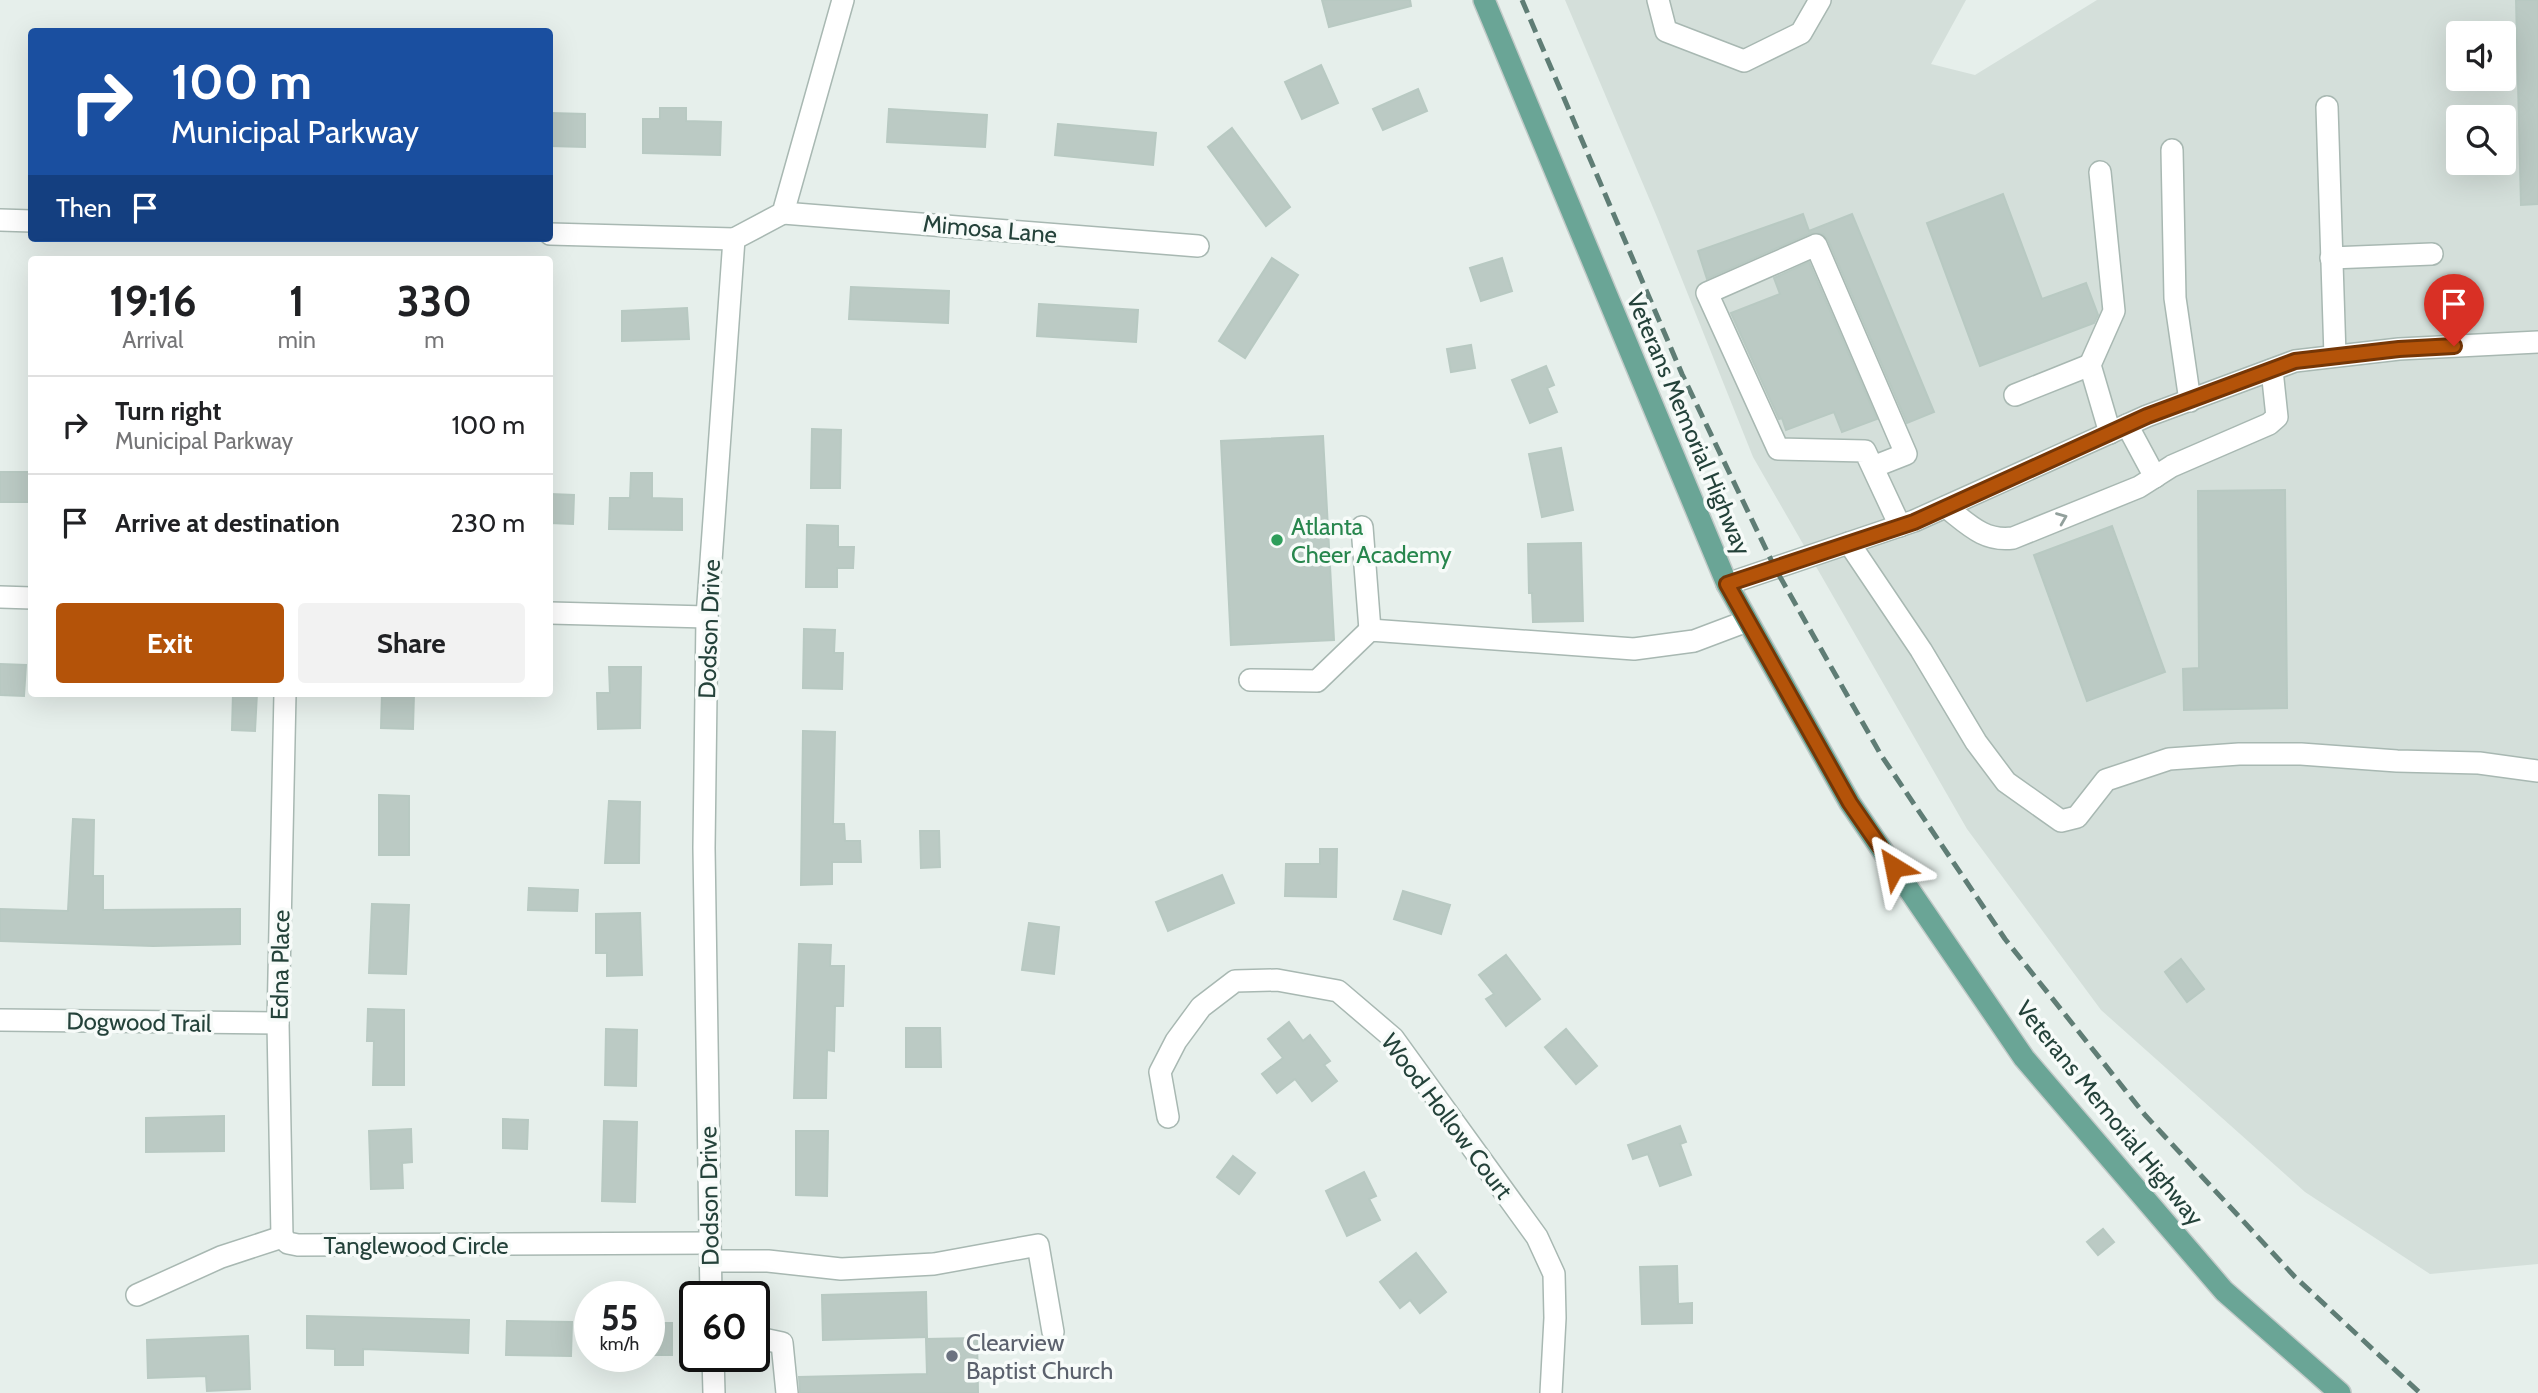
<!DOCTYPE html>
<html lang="en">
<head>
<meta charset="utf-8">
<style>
  :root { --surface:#fff; --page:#f2f2f2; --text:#202124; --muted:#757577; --line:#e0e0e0; --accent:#b45309 }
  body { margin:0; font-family:Cabin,sans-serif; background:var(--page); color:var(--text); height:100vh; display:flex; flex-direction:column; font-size:26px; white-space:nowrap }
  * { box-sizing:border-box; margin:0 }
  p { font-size:23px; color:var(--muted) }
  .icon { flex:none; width:38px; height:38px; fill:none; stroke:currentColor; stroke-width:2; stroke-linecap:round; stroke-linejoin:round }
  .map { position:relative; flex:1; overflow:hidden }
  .panel { position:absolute; left:28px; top:256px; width:525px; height:441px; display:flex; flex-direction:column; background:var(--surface); border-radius:7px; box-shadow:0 7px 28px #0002 }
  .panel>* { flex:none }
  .top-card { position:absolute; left:28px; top:28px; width:525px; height:214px; border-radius:7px; box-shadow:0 7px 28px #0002; background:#1a4fa0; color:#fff; overflow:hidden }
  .tools { position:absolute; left:2446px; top:21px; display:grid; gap:14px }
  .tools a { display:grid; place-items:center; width:70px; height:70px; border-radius:7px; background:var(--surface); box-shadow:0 7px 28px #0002; font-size:35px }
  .speed { position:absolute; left:574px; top:1281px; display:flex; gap:14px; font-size:35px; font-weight:700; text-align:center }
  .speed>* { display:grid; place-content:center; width:91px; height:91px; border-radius:50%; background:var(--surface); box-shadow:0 7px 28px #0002; line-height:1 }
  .speed small { font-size:18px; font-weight:400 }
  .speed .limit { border:4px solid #111; border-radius:10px; background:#fff; color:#111 }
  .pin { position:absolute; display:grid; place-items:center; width:60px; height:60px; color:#fff; margin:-72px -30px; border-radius:50% 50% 50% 0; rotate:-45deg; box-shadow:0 0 7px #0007 }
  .pin .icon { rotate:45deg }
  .me { position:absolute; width:77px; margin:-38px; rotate:325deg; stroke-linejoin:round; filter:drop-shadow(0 0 5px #0008) }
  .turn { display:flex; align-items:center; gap:24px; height:147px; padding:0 28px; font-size:32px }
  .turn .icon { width:91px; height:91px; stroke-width:2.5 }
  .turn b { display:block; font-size:49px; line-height:60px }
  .then { display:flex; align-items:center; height:66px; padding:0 28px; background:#0003; gap:14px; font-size:26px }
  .eta { display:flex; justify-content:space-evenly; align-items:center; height:119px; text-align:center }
  .eta b { font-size:42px; font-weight:700; line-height:49px }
  .button { display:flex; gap:14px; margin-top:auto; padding:14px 28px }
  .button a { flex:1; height:80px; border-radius:7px; background:var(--accent); color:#fff; font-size:28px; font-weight:700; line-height:80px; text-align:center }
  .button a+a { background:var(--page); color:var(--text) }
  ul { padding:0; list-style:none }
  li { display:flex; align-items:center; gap:21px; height:98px; padding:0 28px; border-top:2px solid var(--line) }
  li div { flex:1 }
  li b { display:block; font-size:26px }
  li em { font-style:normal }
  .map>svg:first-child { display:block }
  .built { fill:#d4dfda; fill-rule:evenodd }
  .building { fill:#bbcac4; stroke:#b8c9c2; stroke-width:2 }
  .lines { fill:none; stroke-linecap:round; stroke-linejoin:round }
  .minor-casing { stroke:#a8b8b2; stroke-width:24 }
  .major-casing { stroke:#c2cac8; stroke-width:24 }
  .minor { stroke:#fff; stroke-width:21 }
  .major { stroke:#6aa596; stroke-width:21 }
  .rail { stroke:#5f7d75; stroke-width:5; stroke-dasharray:14 7; stroke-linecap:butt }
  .oneway { stroke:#92a09c }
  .route-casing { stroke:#753606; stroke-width:18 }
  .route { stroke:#b45309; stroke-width:12 }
  .leisure-dot { fill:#2e9e5b; stroke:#f7fbf9; stroke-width:2.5 }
  .worship-dot { fill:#6b7280; stroke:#f7fbf9; stroke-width:2.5 }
  .labels { text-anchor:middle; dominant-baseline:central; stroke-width:7; stroke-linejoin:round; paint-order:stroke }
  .street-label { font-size:24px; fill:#24423a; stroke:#f7fbf9 }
  .leisure-label { font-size:24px; fill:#27864d; stroke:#f7fbf9; text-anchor:start }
  .worship-label { font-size:24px; fill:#5b616d; stroke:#f7fbf9; text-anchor:start }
</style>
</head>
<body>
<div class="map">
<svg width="2538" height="1393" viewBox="0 0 2538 1393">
  <rect width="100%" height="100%" fill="#e6efeb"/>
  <path class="built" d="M 1565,0 L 1966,0 L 1931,64 L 1975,75 L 2097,0 L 2538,0 L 2538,1264 L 2430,1274 L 2305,1192 L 2101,1010 L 1967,829 L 1753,457 L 1657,217 ZM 2459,33 L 2504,33 L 2504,79 L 2459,79 ZM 2459,117 L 2504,117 L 2504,163 L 2459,163 Z"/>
  <g class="building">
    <path d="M 1322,0 L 1410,0 L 1411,6 L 1329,27 Z"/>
    <path d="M 2516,0 L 2538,0 L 2538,204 L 2521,205 Z"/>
    <path d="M 1321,65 L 1338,103 L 1302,119 L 1285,82 Z"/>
    <path d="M 1418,89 L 1427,111 L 1383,130 L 1373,109 Z"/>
    <path d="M 660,108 L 686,108 L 686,121 L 721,122 L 720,155 L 643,153 L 643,119 L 660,119 Z"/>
    <path d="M 889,109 L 987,115 L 985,147 L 887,142 Z"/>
    <path d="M 550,113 L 585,114 L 585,147 L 550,146 Z"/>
    <path d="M 1058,124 L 1156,133 L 1153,165 L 1055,155 Z"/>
    <path d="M 1232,128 L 1290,207 L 1266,226 L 1208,147 Z"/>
    <path d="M 2003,194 L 2042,299 L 2086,283 L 2098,315 L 2094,323 L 1980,366 L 1927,223 Z"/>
    <path d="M 1803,214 L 1809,231 L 1852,214 L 1934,412 L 1907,423 L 1828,240 L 1823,234 L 1811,233 L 1707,279 L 1698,251 Z"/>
    <path d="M 1272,258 L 1298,275 L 1245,358 L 1219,341 Z"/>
    <path d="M 1502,258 L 1512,291 L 1481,301 L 1470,268 Z"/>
    <path d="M 1809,262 L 1877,419 L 1842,432 L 1834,412 L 1786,430 L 1782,418 L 1779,419 L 1731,313 L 1780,294 L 1774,278 Z"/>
    <path d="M 851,287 L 949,291 L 948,323 L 849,319 Z"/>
    <path d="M 1039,304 L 1138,310 L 1136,342 L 1037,336 Z"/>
    <path d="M 687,308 L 689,339 L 622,341 L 622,311 Z"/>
    <path d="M 1471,345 L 1475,368 L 1451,372 L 1447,349 Z"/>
    <path d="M 1546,366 L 1554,385 L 1547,388 L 1557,412 L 1530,423 L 1512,380 Z"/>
    <path d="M 812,429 L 841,430 L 840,488 L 811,488 Z"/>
    <path d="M 1323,436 L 1334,640 L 1231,645 L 1221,441 Z"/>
    <path d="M 1561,448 L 1573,510 L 1542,517 L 1529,454 Z"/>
    <rect x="0" y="472" width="32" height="30"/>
    <path d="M 631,473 L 652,473 L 652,498 L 682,499 L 682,530 L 609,529 L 610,498 L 630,498 Z"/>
    <path d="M 2285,490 L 2287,708 L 2184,710 L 2183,669 L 2199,668 L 2198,491 Z"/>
    <path d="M 550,494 L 574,495 L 573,524 L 550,523 Z"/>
    <path d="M 807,525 L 838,526 L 838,547 L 854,547 L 853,568 L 837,568 L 837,587 L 806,587 Z"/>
    <path d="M 2112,526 L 2165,672 L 2087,701 L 2034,555 Z"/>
    <path d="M 1581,543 L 1583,621 L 1533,622 L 1532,593 L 1529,593 L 1528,544 Z"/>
    <path d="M 804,629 L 835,630 L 834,653 L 843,653 L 842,689 L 803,688 Z"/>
    <path d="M 0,664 L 26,665 L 24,696 L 0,695 Z"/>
    <path d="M 609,667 L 641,667 L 640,728 L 598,729 L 597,693 L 610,693 Z"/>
    <path d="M 233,693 L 257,693 L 255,731 L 232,730 Z"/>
    <path d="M 382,693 L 414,693 L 413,729 L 381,728 Z"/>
    <path d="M 803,731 L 835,732 L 833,824 L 844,824 L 845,841 L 860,841 L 861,862 L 832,862 L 832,884 L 801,885 Z"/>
    <path d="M 379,795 L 409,796 L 409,855 L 379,855 Z"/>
    <path d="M 609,801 L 640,802 L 639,863 L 605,863 Z"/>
    <path d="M 73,819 L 94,820 L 93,876 L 103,876 L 103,910 L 240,909 L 240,944 L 153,946 L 0,941 L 0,909 L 68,911 Z"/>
    <path d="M 920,831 L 939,831 L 940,867 L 921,868 Z"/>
    <path d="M 1320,849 L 1337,849 L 1336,897 L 1285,896 L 1286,864 L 1320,864 Z"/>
    <path d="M 1222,875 L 1234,903 L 1168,931 L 1156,902 Z"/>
    <path d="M 529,888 L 578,890 L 577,911 L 528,910 Z"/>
    <path d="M 1403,891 L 1450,905 L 1441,934 L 1394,919 Z"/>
    <path d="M 372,904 L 409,905 L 406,974 L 369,973 Z"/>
    <path d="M 640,913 L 642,975 L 607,976 L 607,953 L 596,953 L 596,914 Z"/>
    <path d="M 1029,923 L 1059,927 L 1054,974 L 1022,970 Z"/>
    <path d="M 799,944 L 831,945 L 830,966 L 844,966 L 843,1006 L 835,1006 L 834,1051 L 827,1050 L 826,1098 L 794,1098 Z"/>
    <path d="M 1506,955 L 1540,999 L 1506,1026 L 1486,999 L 1494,994 L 1479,975 Z"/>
    <path d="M 2181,959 L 2204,989 L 2187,1002 L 2165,972 Z"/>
    <path d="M 368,1009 L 404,1010 L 404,1085 L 373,1085 L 374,1041 L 367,1041 Z"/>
    <path d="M 1289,1022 L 1303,1041 L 1310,1035 L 1330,1061 L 1324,1065 L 1337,1081 L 1312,1101 L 1295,1079 L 1277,1093 L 1262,1074 L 1283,1058 L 1268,1039 Z"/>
    <path d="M 906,1028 L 940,1028 L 941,1067 L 906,1067 Z"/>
    <path d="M 606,1029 L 637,1030 L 636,1086 L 605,1085 Z"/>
    <path d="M 1566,1029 L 1597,1066 L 1576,1084 L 1545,1047 Z"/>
    <path d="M 224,1116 L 224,1151 L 146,1152 L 146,1118 Z"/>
    <path d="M 503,1119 L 528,1120 L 527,1149 L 503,1148 Z"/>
    <path d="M 604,1121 L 637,1122 L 635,1202 L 602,1201 Z"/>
    <path d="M 1680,1126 L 1686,1142 L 1680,1144 L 1691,1175 L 1660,1186 L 1648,1154 L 1633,1159 L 1628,1145 Z"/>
    <path d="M 411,1129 L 412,1162 L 402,1163 L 403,1188 L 371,1189 L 369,1131 Z"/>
    <path d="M 796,1131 L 828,1131 L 827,1196 L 796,1195 Z"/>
    <path d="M 1233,1156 L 1255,1173 L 1239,1194 L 1217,1177 Z"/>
    <path d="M 1364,1172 L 1376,1196 L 1369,1199 L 1380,1220 L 1347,1236 L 1326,1191 Z"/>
    <path d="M 2103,1229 L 2114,1242 L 2098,1255 L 2087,1242 Z"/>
    <path d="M 1416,1253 L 1446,1292 L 1420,1313 L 1410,1300 L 1400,1308 L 1380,1282 Z"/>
    <path d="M 1677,1266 L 1678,1304 L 1692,1303 L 1692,1323 L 1642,1324 L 1640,1267 Z"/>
    <path d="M 926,1292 L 927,1337 L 823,1340 L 822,1295 Z"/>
    <path d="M 307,1316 L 469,1320 L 468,1353 L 363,1349 L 363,1365 L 335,1365 L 335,1349 L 307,1348 Z"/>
    <path d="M 507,1321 L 572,1322 L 571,1356 L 506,1355 Z"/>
    <rect x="649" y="1323" width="23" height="32"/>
    <path d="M 248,1336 L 250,1389 L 207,1391 L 206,1376 L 148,1378 L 147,1340 Z"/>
    <path d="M 977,1338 L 978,1393 L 800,1393 L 799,1377 L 927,1374 L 926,1339 Z"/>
  </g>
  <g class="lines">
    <g class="minor-casing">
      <g id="minor">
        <path d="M 1658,0 L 1666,31 L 1744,61 L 1801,33 L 1820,0"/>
        <path d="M 2327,107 L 2335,356"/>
        <path d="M 2172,150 L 2175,298 L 2190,401"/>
        <path d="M 2100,172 L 2114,311 L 2090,365 L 2110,433"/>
        <path d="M 783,213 L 1198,246"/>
        <path d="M 0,220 L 32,221"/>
        <path d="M 550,234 L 734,239"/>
        <path d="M 2331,258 L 2432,254"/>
        <path d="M 2015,395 L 2090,365"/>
        <path d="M 2127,425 L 2155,477"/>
        <path d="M 1873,467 L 1906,454 L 1816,245 L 1707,293 L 1778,449 L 1865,451 L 1900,526"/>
        <path d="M 1946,507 C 1968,524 1984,542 2013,538 L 2139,487 L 2172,466 L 2269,424 L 2277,417 L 2272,370"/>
        <path d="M 1362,527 L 1370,630"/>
        <path d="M 1849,543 L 1921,650 L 1976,742 L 2006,782 L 2061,821 L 2077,817 L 2106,780 L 2169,759 L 2239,754 L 2301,754 L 2397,761 L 2479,763 L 2538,771"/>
        <path d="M 1727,584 L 1914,521 L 2147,416 L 2295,361 L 2399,349 L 2538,342"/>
        <path d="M 0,597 L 32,598"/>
        <path d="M 550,613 L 707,617"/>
        <path d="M 1250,680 L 1317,681 L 1370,630 L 1634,649 L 1694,641 L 1747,621"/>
        <path d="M 0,1020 L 278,1023"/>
        <path d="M 1168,1117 L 1160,1072 L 1176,1041 L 1201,1007 L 1235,981 L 1277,980 L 1338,991 L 1393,1038 L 1537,1237 L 1554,1274 L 1555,1318 L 1551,1393"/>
        <path d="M 282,1237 L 278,1023 L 285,693"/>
        <path d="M 282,1237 L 288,1243 L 298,1245 L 710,1243"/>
        <path d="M 710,1261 L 768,1261 L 841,1269 L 934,1264 L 1038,1245 L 1053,1332"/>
        <path d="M 137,1295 L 221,1257 L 282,1237"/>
        <path d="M 711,1297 L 704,848 L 707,617 L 734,239 L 783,213 L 843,0"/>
        <path d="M 754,1337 L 782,1343 L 787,1393"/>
        <path d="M 713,1356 L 714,1393"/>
      </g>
    </g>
    <g class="major-casing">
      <path id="major" d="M 1484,0 L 1727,584 L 1850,803 L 2024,1058 L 2224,1291 L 2340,1393"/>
    </g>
    <use href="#minor" class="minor"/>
    <use href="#major" class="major"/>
    <path class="rail" d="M 1522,0 L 1682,374 L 1775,568 L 1881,755 L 2005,939 L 2145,1115 L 2295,1277 L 2420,1393"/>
  </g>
  <defs><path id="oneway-chevron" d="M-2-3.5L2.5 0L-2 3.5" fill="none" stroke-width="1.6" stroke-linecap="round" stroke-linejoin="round" transform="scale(1.75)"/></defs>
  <use class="oneway" href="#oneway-chevron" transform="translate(2062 518) rotate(-22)"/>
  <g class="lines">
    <g class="route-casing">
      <path id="route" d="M 1894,867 L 1850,803 L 1727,584 L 1914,522 L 2147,416 L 2295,361 L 2399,349 L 2454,346"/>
    </g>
    <use href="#route" class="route"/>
  </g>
  <circle class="leisure-dot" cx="1277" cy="540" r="7"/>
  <circle class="worship-dot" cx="952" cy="1356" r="7"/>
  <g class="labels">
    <g class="street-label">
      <text transform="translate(990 229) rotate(5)">Mimosa Lane</text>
      <text transform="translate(1689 424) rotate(67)">Veterans Memorial Highway</text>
      <text transform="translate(709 629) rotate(-88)">Dodson Drive</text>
      <text transform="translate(280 965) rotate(-89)">Edna Place</text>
      <text transform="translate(139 1022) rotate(1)">Dogwood Trail</text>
      <text transform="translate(2110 1113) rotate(51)">Veterans Memorial Highway</text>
      <text transform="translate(1447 1116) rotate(53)">Wood Hollow Court</text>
      <text transform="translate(709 1196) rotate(-91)">Dodson Drive</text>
      <text x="416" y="1245">Tanglewood Circle</text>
    </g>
    <g class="leisure-label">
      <text x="1291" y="526">Atlanta<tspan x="1291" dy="28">Cheer Academy</tspan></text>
    </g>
    <g class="worship-label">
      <text x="966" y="1342">Clearview<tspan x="966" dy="28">Baptist Church</tspan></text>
    </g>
  </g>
</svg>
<div class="tools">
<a><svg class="icon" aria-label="sound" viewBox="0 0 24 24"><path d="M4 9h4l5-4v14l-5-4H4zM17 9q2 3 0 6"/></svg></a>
<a><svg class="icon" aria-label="search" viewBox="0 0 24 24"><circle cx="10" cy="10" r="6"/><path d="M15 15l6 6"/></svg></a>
</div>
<div class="speed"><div>55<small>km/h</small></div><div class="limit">60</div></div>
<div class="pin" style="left:2454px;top:346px;background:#d93025"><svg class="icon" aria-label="arrive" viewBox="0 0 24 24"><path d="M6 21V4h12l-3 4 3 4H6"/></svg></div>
<svg class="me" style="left:1894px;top:867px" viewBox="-20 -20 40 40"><path d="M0-17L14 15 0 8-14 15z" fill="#b45309" stroke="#fff" stroke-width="4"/></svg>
<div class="top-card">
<div class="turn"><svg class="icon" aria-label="right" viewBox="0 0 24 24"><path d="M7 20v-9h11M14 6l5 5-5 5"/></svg><div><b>100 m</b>Municipal Parkway</div></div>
<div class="then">Then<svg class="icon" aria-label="arrive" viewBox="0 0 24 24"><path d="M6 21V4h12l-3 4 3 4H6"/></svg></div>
</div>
<section class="panel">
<div class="eta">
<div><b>19:16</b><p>Arrival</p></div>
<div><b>1</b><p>min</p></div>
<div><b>330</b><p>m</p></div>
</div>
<ul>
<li><svg class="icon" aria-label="right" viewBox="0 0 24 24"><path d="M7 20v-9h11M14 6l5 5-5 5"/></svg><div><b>Turn right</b><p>Municipal Parkway</p></div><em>100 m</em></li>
<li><svg class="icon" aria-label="arrive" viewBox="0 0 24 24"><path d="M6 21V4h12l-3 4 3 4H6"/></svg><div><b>Arrive at destination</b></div><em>230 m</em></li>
</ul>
<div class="button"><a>Exit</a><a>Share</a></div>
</section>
</div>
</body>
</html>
